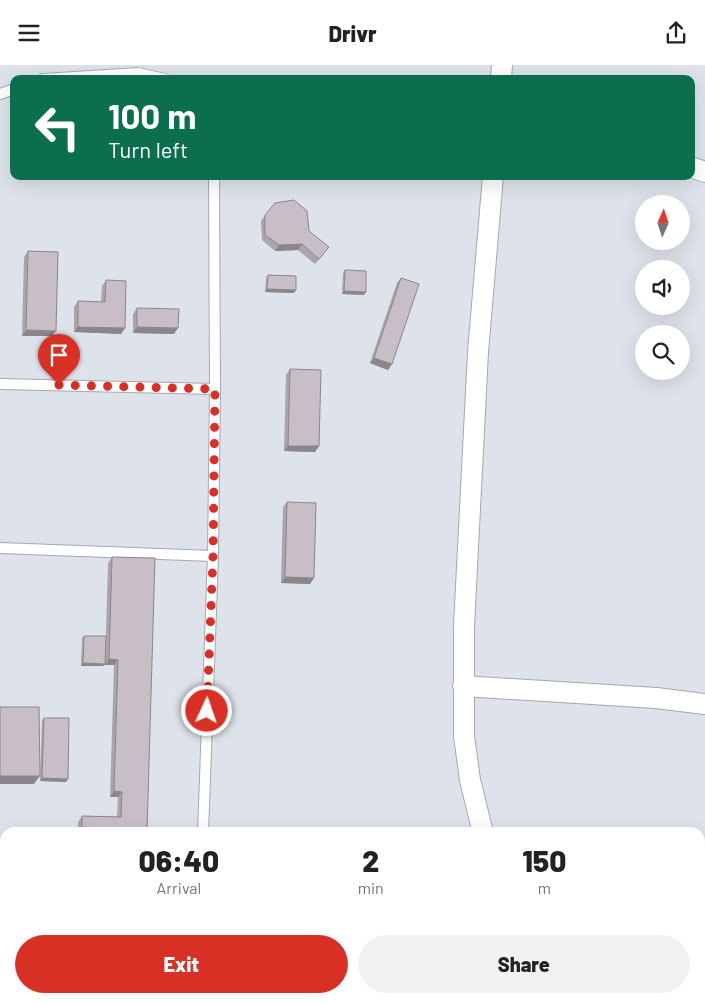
<!DOCTYPE html>
<html lang="en">
<head>
<meta charset="utf-8">
<style>
  :root { --surface:#fff; --page:#f2f2f2; --text:#222; --muted:#767676; --accent:#d93025 }
  body { margin:0; font-family:Barlow,sans-serif; background:var(--page); color:var(--text); height:100vh; display:flex; flex-direction:column; font-size:19px; white-space:nowrap }
  * { box-sizing:border-box; margin:0 }
  p { font-size:16px; color:var(--muted) }
  .icon { flex:none; width:28px; height:28px; fill:none; stroke:currentColor; stroke-width:2; stroke-linecap:round; stroke-linejoin:round }
  .map { position:relative; flex:1; overflow:hidden }
  .drawer { position:absolute; left:0px; top:762px; width:705px; height:176px; display:flex; flex-direction:column; background:var(--surface); border-radius:15px 15px 0 0; box-shadow:0 5px 20px #0002 }
  .drawer>* { flex:none }
  .guide { position:absolute; left:10px; top:10px; width:685px; height:105px; border-radius:10px; box-shadow:0 5px 20px #0002; background:#0b6e4f; color:#fff; overflow:hidden }
  .needle { width:32px; rotate:3deg }
  .fabs { position:absolute; left:635px; top:130px; display:grid; gap:10px }
  .fabs a { display:grid; place-items:center; width:55px; height:55px; border-radius:50%; background:var(--surface); box-shadow:0 5px 20px #0002; font-size:25px }
  .pin { position:absolute; display:grid; place-items:center; width:42px; height:42px; color:#fff; margin:-51px -21px; border-radius:50% 50% 50% 0; rotate:-45deg; box-shadow:0 0 5px #0007 }
  .pin .icon { rotate:45deg }
  .me { position:absolute; width:55px; margin:-28px; rotate:3deg; stroke-linejoin:round; filter:drop-shadow(0 0 4px #0008) }
  .turn { display:flex; align-items:center; gap:18px; height:105px; padding:0 15px; font-size:22px }
  .turn .icon { width:65px; height:65px; stroke-width:2.5 }
  .turn b { display:block; font-size:35px; line-height:42px }
  .eta { display:flex; justify-content:space-evenly; align-items:center; height:85px; text-align:center }
  .eta b { font-size:30px; font-weight:800; line-height:35px }
  .primary-button { display:flex; gap:10px; margin-top:auto; padding:10px 15px }
  .primary-button a { flex:1; height:58px; border-radius:30px; background:var(--accent); color:#fff; font-size:20px; font-weight:800; line-height:58px; text-align:center }
  .primary-button a+a { background:var(--page); color:var(--text) }
  header { display:flex; justify-content:space-between; align-items:center; height:65px; padding:0 15px; background:var(--surface); font-size:22px; font-weight:800 }
  .map>svg:first-child { display:block }
  .lines { fill:none; stroke-linecap:round; stroke-linejoin:round }
  .service-casing { stroke:#a4a9b0; stroke-width:12 }
  .minor-casing { stroke:#a4a9b0; stroke-width:22 }
  .service { stroke:#fff; stroke-width:10 }
  .minor { stroke:#fff; stroke-width:20 }
  .wall { fill:#aba4a9 }
  .shaded-wall { fill:#8b868a }
  .building { fill:#c7bfc5; stroke:#8b868a }
  .route { stroke:#d93025; stroke-width:9; stroke-dasharray:0 16.2 }
</style>
</head>
<body>
<header><svg class="icon" aria-label="menu" viewBox="0 0 24 24"><path d="M4 6h16M4 12h16M4 18h16"/></svg>Drivr<svg class="icon" aria-label="share" viewBox="0 0 24 24"><path d="M12 15V3M7 8l5-5 5 5M5 13v7h14v-7"/></svg></header>
<div class="map">
<svg width="705" height="938" viewBox="0 0 705 938">
  <rect width="100%" height="100%" fill="#dee3eb"/>
  <g class="lines">
    <g class="service-casing">
      <g id="service">
        <path d="M 43,14 L 138,8 L 165,14"/>
        <path d="M 0,29 L 14,24"/>
        <path d="M 0,319 L 215,324"/>
        <path d="M 0,483 L 213,491"/>
        <path d="M 203,768 L 213,491 L 215,324 L 214,111"/>
        <path d="M 0,795 L 5,795"/>
      </g>
    </g>
    <g class="minor-casing">
      <g id="minor">
        <path d="M 501,14 L 502,0"/>
        <path d="M 691,102 L 705,107"/>
        <path d="M 463,621 L 656,633 L 705,639"/>
        <path d="M 483,768 L 470,715 L 464,671 L 464,561 L 478,287 L 493,111"/>
        <path d="M 546,934 L 548,938"/>
      </g>
    </g>
    <use href="#service" class="service"/>
    <use href="#minor" class="minor"/>
  </g>
  <g class="wall">
    <path d="M 265,150 L 309,166 L 325,187 L 315,199 L 298,185 L 275,186 L 262,175 L 261,156 Z"/>
    <path d="M 28,186 L 52,271 L 22,271 L 24,192 Z"/>
    <path d="M 345,205 L 364,230 L 342,229 L 343,208 Z"/>
    <path d="M 268,210 L 294,228 L 265,227 L 266,213 Z"/>
    <path d="M 401,213 L 392,299 L 388,305 L 370,298 L 397,218 Z"/>
    <path d="M 106,215 L 125,263 L 121,269 L 74,267 L 74,242 L 78,236 L 101,237 L 102,221 Z"/>
    <path d="M 137,243 L 174,269 L 133,268 L 133,249 Z"/>
    <path d="M 290,304 L 319,381 L 315,387 L 284,386 L 286,310 Z"/>
    <path d="M 287,437 L 310,519 L 281,518 L 283,442 Z"/>
    <path d="M 112,492 L 147,768 L 78,768 L 78,757 L 82,751 L 117,752 L 118,732 L 110,732 L 114,600 L 105,600 L 108,498 Z"/>
    <path d="M 84,571 L 105,599 L 103,601 L 81,601 L 82,573 Z"/>
    <path d="M 44,653 L 66,717 L 40,716 L 42,655 Z"/>
  </g>
  <g class="shaded-wall">
    <path d="M 302,179 L 298,185 L 275,186 L 279,180 Z"/>
    <path d="M 267,224 L 296,225 L 294,228 L 265,227 Z"/>
    <path d="M 344,226 L 366,227 L 364,230 L 342,229 Z"/>
    <path d="M 78,262 L 125,263 L 121,269 L 74,267 Z"/>
    <path d="M 137,262 L 178,263 L 174,269 L 133,268 Z"/>
    <path d="M 26,265 L 56,266 L 52,271 L 22,271 Z"/>
    <path d="M 374,293 L 392,299 L 388,305 L 370,298 Z"/>
    <path d="M 288,381 L 319,381 L 315,387 L 284,386 Z"/>
    <path d="M 285,512 L 314,513 L 310,519 L 281,518 Z"/>
    <path d="M 109,594 L 118,595 L 114,600 L 105,600 Z"/>
    <path d="M 83,598 L 105,599 L 103,601 L 81,601 Z"/>
    <path d="M 0,711 L 40,711 L 34,719 L 0,719 Z"/>
    <path d="M 42,713 L 68,714 L 66,717 L 40,716 Z"/>
    <path d="M 114,726 L 122,727 L 118,732 L 110,732 Z"/>
    <path d="M 82,766 L 133,768 L 81,768 Z"/>
    <path d="M 178,934 L 218,934 L 229,937 L 228,938 L 191,938 Z"/>
  </g>
  <g class="building">
    <path d="M 294,135 L 307,146 L 309,166 L 329,182 L 319,194 L 302,179 L 279,180 L 265,170 L 265,150 L 275,138 Z"/>
    <path d="M 28,186 L 58,187 L 56,266 L 26,265 Z"/>
    <path d="M 345,205 L 366,206 L 366,227 L 344,226 Z"/>
    <path d="M 268,210 L 296,211 L 296,225 L 267,224 Z"/>
    <path d="M 401,213 L 419,219 L 392,299 L 374,293 Z"/>
    <path d="M 106,215 L 126,216 L 125,263 L 78,262 L 78,236 L 105,237 Z"/>
    <path d="M 137,243 L 179,244 L 178,263 L 137,262 Z"/>
    <path d="M 290,304 L 321,305 L 319,381 L 288,381 Z"/>
    <path d="M 287,437 L 316,438 L 314,513 L 285,512 Z"/>
    <path d="M 112,492 L 155,493 L 147,768 L 82,766 L 82,751 L 121,752 L 122,727 L 114,726 L 118,595 L 109,594 Z"/>
    <path d="M 84,571 L 106,571 L 105,599 L 83,598 Z"/>
    <path d="M 0,642 L 39,642 L 40,711 L 0,711 Z"/>
    <path d="M 44,653 L 69,653 L 68,714 L 42,713 Z"/>
    <path d="M 218,934 L 256,934 L 254,938 L 228,938 L 229,937 Z"/>
  </g>
  <g class="lines">
    <path class="route" d="M 59,320 L 215,324 L 213,491 L 207,646"/>
  </g>
</svg>
<div class="fabs">
<a><svg class="needle" viewBox="-14 -14 28 28"><path d="M0-13l5 13h-10z" fill="#e53935"/><path d="M0 13l5-13h-10z" fill="#767676"/></svg></a>
<a><svg class="icon" aria-label="sound" viewBox="0 0 24 24"><path d="M4 9h4l5-4v14l-5-4H4zM17 9q2 3 0 6"/></svg></a>
<a><svg class="icon" aria-label="search" viewBox="0 0 24 24"><circle cx="10" cy="10" r="6"/><path d="M15 15l6 6"/></svg></a>
</div>
<div class="pin" style="left:59px;top:320px;background:#d93025"><svg class="icon" aria-label="arrive" viewBox="0 0 24 24"><path d="M6 21V4h12l-3 4 3 4H6"/></svg></div>
<svg class="me" style="left:207px;top:646px" viewBox="-20 -20 40 40"><circle r="17" fill="#d93025" stroke="#fff" stroke-width="3"/><path d="M0-11L8 9 0 5-8 9z" fill="#fff"/></svg>
<div class="guide">
<div class="turn"><svg class="icon" aria-label="left" viewBox="0 0 24 24"><path d="M17 20v-9H6M10 6l-5 5 5 5"/></svg><div><b>100 m</b>Turn left</div></div>
</div>
<section class="drawer">
<div class="eta">
<div><b>06:40</b><p>Arrival</p></div>
<div><b>2</b><p>min</p></div>
<div><b>150</b><p>m</p></div>
</div>
<div class="primary-button"><a>Exit</a><a>Share</a></div>
</section>
</div>
</body>
</html>
